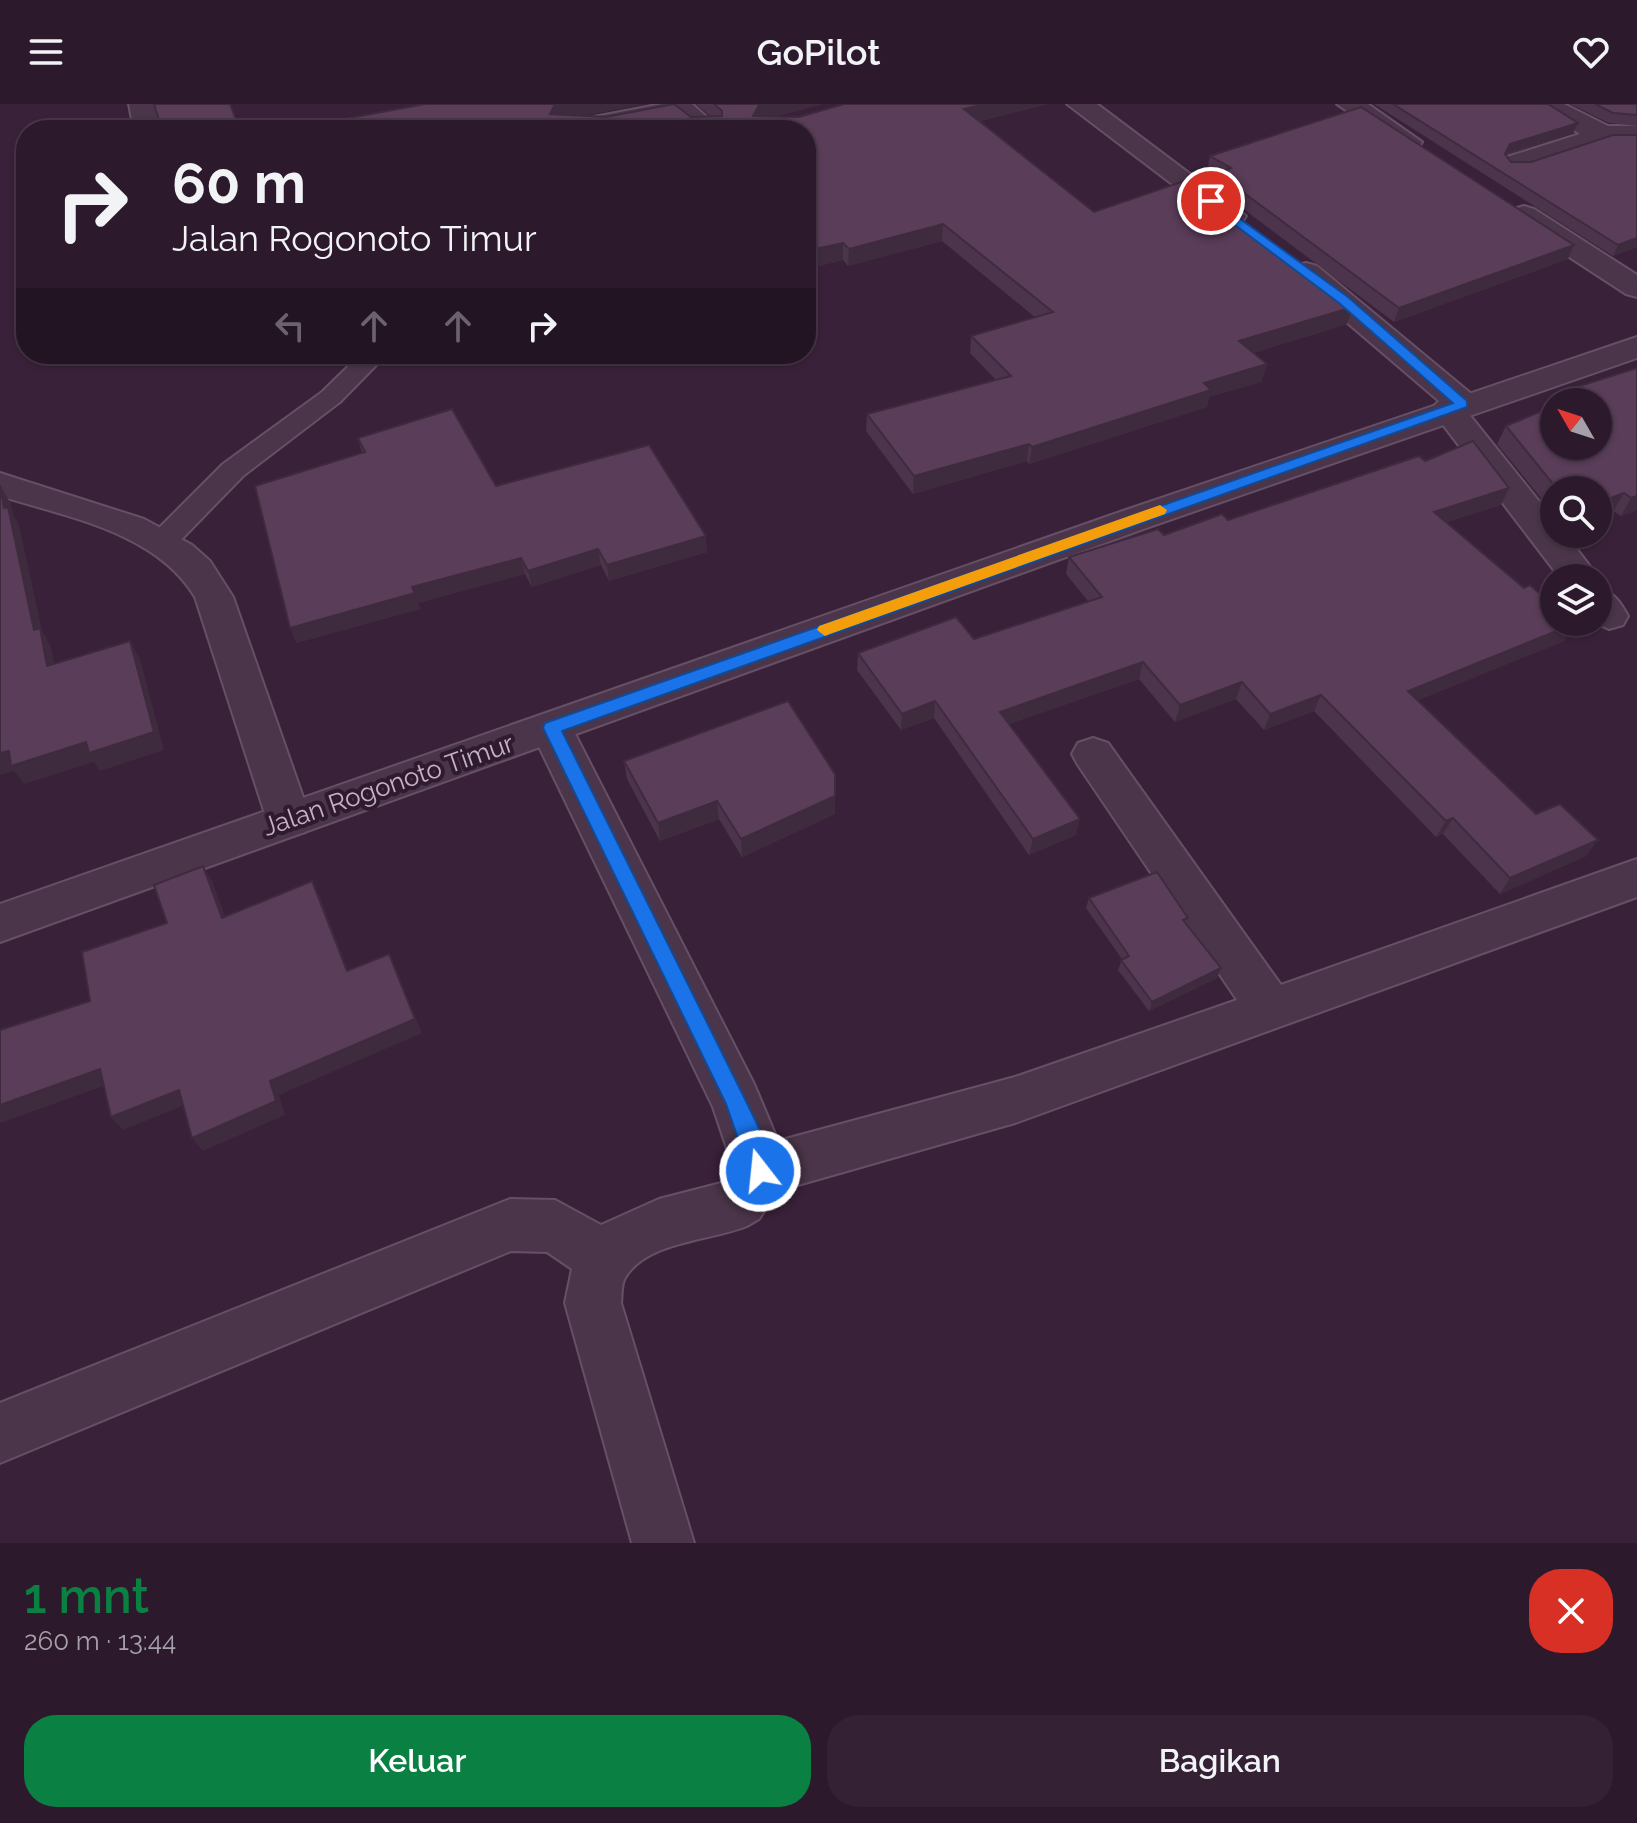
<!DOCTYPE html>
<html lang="id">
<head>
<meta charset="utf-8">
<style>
  :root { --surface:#2c192c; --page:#342234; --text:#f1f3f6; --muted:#a6a0a9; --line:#483848; --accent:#0b8043 }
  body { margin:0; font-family:Raleway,sans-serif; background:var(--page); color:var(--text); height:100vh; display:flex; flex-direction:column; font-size:30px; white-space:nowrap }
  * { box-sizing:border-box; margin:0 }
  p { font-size:26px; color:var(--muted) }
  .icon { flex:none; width:44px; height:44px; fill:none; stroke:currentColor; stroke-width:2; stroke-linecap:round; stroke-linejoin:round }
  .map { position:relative; height:1439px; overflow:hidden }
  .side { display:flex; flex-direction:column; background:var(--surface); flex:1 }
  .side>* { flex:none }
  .top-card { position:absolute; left:16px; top:16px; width:800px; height:244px; border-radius:32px; box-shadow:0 2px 6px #0004,0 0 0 2px var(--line); background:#2c192c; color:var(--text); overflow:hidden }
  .needle { width:52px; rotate:309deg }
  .controls { position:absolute; left:1540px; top:284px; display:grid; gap:16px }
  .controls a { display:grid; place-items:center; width:72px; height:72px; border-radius:50%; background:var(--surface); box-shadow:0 2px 6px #0004,0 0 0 2px var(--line); font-size:40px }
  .pin { position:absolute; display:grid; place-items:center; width:68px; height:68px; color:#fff; margin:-34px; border:4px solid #fff; border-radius:50%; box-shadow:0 2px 8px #0007 }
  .me { position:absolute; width:88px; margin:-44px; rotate:344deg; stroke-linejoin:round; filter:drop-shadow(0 0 6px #0008) }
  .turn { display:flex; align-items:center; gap:28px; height:168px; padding:0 24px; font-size:36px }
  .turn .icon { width:104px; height:104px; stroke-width:2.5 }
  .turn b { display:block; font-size:56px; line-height:68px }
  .lanes { display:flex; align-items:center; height:76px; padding:0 24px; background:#0003; justify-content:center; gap:40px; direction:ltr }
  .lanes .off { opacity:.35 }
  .round { display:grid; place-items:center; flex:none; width:84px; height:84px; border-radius:32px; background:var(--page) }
  .headline { display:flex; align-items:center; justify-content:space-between; height:136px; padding:0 24px }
  h1 { font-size:48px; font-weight:600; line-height:60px; color:var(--accent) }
  .button { display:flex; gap:16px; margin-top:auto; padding:16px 24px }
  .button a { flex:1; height:92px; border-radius:32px; background:var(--accent); color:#fff; font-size:32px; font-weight:600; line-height:92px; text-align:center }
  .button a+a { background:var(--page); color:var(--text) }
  header { display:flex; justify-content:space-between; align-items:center; height:104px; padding:0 24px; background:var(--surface); font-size:36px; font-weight:600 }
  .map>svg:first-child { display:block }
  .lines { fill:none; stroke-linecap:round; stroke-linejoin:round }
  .service-casing { stroke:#655065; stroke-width:4 }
  .minor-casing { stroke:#655065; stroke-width:4 }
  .tertiary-casing { stroke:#655065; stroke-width:4 }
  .service { fill:#4b354a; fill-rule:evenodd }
  .minor { fill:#4b354a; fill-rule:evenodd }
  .tertiary { fill:#4b354a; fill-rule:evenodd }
  .wall { fill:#4d344d }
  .shaded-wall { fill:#3f2b3e }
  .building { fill:#5a3d59; stroke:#3f2b3e; stroke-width:2 }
  .route { fill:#1a73e8; stroke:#114b97; stroke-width:2 }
  .slow { fill:#f59e0b }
  .labels { text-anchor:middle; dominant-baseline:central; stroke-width:8; stroke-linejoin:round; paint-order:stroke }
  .street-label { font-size:26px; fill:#c7b0c6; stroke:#2f1b2f }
</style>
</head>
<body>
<header><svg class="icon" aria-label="menu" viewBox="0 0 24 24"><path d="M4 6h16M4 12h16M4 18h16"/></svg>GoPilot<svg class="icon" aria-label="heart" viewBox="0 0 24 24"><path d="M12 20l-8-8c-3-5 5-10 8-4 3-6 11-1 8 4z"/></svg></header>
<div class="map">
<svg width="1637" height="1439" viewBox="0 0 1637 1439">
  <rect width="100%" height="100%" fill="#3a213a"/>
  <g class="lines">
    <g class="service-casing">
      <path id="service" d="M 361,250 L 387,250 L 340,298 L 243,372 L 172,445 L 152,445 L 148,438 L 152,431 L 223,360 L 322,288 Z"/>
    </g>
    <g class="minor-casing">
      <g id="minor">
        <path d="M 129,0 L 155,0 L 160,26 L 134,26 Z"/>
        <path d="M 662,0 L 692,0 L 721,26 L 692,26 L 676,13 L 608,26 L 555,26 L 559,20 L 568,18 Z"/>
        <path d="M 1067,0 L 1097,0 L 1246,112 L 1242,118 L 1222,118 Z"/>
        <path d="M 1337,0 L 1368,0 L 1422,38 L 1418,44 L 1400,44 Z"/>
        <path d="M 1534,0 L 1564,0 L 1608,22 L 1637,22 L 1637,38 L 1608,38 L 1527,65 L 1507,65 L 1503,59 L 1507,53 L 1580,30 Z"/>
        <path d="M 1524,102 L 1534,105 L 1637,171 L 1637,193 L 1626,190 L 1514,117 L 1510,111 L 1514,105 Z"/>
        <path d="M 1306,159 L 1317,162 L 1475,293 L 1480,300 L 1468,309 L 1554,416 L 1554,430 L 1565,430 L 1599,474 L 1598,475 L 1560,474 L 1431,305 L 1439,297 L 1295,174 L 1291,168 L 1295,162 Z"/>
        <path d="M 0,369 L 144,415 L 192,441 L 210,457 L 233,493 L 311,716 L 305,728 L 289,733 L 273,728 L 267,716 L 195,493 C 156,428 67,413 0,392 Z"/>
        <path d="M 1598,484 C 1614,488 1620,498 1628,512 L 1623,521 L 1609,525 L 1593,518 L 1598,518 Z"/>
        <path d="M 551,609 L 566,613 L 572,624 L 754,980 L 778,1037 L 1015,973 L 1237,896 L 1078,661 L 1072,650 L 1078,639 L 1093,634 L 1108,639 L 1281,881 L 1637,755 L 1637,793 L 1015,1019 L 777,1087 L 759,1115 L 747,1122 C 711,1137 646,1137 625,1174 C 621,1180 622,1192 621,1199 L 694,1439 L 632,1439 L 565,1199 L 572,1165 L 547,1148 L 511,1147 L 0,1359 L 0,1299 L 510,1095 L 555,1096 L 601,1121 L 659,1095 L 721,1079 L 733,1062 L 713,1003 L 530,624 L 536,613 Z"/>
      </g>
    </g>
    <g class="tertiary-casing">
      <path id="tertiary" d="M 1637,233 L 1637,254 L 1149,423 L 0,838 L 0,800 L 1123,407 Z"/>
    </g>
    <use href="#service" class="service"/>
    <use href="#minor" class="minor"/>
    <use href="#tertiary" class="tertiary"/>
  </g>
  <g class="wall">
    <path d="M 696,0 L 822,0 L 777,12 L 799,13 L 844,0 L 1048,0 L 980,17 L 1094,108 L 1347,220 L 1253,249 L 1267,260 L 1261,278 L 1209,293 L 1207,303 L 1029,360 L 1027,357 L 913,390 L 866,327 L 867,310 L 996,276 L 970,249 L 971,232 L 1036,214 L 942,137 L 848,162 L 843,156 L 806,165 L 806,26 L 585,12 L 710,12 Z"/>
    <path d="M 1374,0 L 1548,0 L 1578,19 L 1573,29 L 1506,51 L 1511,58 L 1637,143 L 1613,152 Z"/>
    <path d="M 1570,0 L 1637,0 L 1637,22 L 1609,19 Z"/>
    <path d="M 1210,52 L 1568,155 L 1394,218 L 1214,83 L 1216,71 L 1207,66 Z"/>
    <path d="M 1637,264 L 1637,406 L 1621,412 L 1613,407 L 1598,386 L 1554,386 L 1554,410 L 1497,340 L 1506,322 L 1598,298 L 1559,298 L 1564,287 Z"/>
    <path d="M 358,334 L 496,382 L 707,448 L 609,477 L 601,461 L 532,483 L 525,470 L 418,499 L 420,505 L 296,539 L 362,349 Z"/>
    <path d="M 1425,357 L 1501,401 L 1446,418 L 1524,484 L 1574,520 L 1564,537 L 1418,596 L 1536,710 L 1586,752 L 1500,790 L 1443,730 L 1436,733 L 1314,607 L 1264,626 L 1236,595 L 1175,618 L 1139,575 L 1009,620 L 1076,731 L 1029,751 L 934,614 L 901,626 L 857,566 L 858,549 L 974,535 L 1088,497 L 1066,470 L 1069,453 L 1228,416 Z"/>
    <path d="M 624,657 L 835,710 L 742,753 L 719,715 L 660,737 L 627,675 Z"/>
    <path d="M 1089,794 L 1188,814 L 1186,820 L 1217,874 L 1149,907 L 1118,866 L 1122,855 L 1086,804 Z"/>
  </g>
  <g class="shaded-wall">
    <path d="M 561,0 L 646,0 L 567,15 L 550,10 L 554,2 Z"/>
    <path d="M 762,0 L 822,0 L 759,17 L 753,12 L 759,1 Z"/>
    <path d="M 985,0 L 1048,0 L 963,21 L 964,5 Z"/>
    <path d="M 1578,19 L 1573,29 L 1506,50 L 1500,61 L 1510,40 Z"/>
    <path d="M 943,120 L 942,137 L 848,162 L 849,145 Z"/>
    <path d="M 1637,134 L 1637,143 L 1613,152 L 1618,141 Z"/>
    <path d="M 843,139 L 843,156 L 806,165 L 806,147 Z"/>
    <path d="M 1574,141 L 1568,155 L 1394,218 L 1399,204 Z"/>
    <path d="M 1353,203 L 1347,220 L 1235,255 L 1239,237 Z"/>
    <path d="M 427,250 L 462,250 L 429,258 Z"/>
    <path d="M 1267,260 L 1261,278 L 1209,293 L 1207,303 L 1029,360 L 1032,343 L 1204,279 Z"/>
    <path d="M 1029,340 L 1027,357 L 913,390 L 914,372 Z"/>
    <path d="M 0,381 L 11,400 L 13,411 L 19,421 L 42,527 L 51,543 L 58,580 L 47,562 L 34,526 Z"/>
    <path d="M 1509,384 L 1501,401 L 1426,425 L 1434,408 Z"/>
    <path d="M 1624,389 L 1613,407 L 1598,413 L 1598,399 Z"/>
    <path d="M 1637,392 L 1637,406 L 1621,412 L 1631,394 Z"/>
    <path d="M 706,432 L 707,448 L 609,477 L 607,461 Z"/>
    <path d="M 598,445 L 601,461 L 532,483 L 528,467 Z"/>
    <path d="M 521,454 L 525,470 L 418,499 L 420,505 L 296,539 L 290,524 L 412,483 Z"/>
    <path d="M 1574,520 L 1564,537 L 1400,603 L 1408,587 Z"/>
    <path d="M 130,537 L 140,555 L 164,646 L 100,667 L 94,658 L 24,680 L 14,667 L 0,671 L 0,649 Z"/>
    <path d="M 1143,558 L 1139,575 L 997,624 L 1000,608 Z"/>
    <path d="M 1242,578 L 1236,595 L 1175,618 L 1180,601 Z"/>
    <path d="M 1321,591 L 1314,607 L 1264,626 L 1270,610 Z"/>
    <path d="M 935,597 L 934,614 L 901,626 L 902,610 Z"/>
    <path d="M 835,692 L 835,710 L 742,753 L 741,735 Z"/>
    <path d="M 717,697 L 719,715 L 660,737 L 658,719 Z"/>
    <path d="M 1453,714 L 1443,730 L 1436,733 L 1446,717 Z"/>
    <path d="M 1080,715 L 1076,731 L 1029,751 L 1033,735 Z"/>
    <path d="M 1598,736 L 1586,752 L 1500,790 L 1510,774 Z"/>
    <path d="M 203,762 L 212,777 L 231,828 L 222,814 Z"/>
    <path d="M 312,777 L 320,793 L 354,882 L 347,867 Z"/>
    <path d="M 389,850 L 422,929 L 279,991 L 285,1011 L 203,1047 L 192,1034 L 270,977 Z"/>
    <path d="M 1221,864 L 1217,874 L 1149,907 L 1152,898 Z"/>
    <path d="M 100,965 L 112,979 L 0,1019 L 0,1001 Z"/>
    <path d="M 179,986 L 190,999 L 123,1026 L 111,1013 Z"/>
  </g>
  <g class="building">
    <path d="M 154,0 L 230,0 L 240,26 L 162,26 Z"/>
    <path d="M 425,0 L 561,0 L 554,2 L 550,10 L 606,13 L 674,0 L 691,13 L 722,12 L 722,7 L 714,0 L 762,0 L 759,1 L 753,12 L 799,13 L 844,0 L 985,0 L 964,5 L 1094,108 L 1187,76 L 1353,203 L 1239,237 L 1267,260 L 1204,279 L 1211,286 L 1032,343 L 1029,340 L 914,372 L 867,310 L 1011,272 L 971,232 L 1053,208 L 943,120 L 849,145 L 843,139 L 806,147 L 806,26 L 285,26 Z"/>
    <path d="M 1393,0 L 1548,0 L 1578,19 L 1510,40 L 1505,50 L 1511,58 L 1531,58 L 1613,31 L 1637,31 L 1637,134 L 1618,141 Z"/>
    <path d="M 1595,0 L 1637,0 L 1637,11 L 1613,9 Z"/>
    <path d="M 1361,3 L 1574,141 L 1399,204 L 1217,69 L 1231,64 L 1210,52 Z"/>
    <path d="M 1637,264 L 1637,392 L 1631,394 L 1624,389 L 1598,399 L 1598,386 L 1558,386 L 1506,322 L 1554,302 L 1554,342 L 1598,342 L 1598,298 L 1563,298 L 1573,293 L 1564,287 Z"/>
    <path d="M 452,305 L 496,382 L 649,341 L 706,432 L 607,461 L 598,445 L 528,467 L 521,454 L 412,483 L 415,489 L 290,524 L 255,382 L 365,348 L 358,334 Z"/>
    <path d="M 1473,337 L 1509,384 L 1434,408 L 1524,484 L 1530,481 L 1554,503 L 1554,518 L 1572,518 L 1574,520 L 1408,587 L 1536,710 L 1560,700 L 1598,736 L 1510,774 L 1453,714 L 1446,717 L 1321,591 L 1270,610 L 1242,578 L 1180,601 L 1143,558 L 1000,608 L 1080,715 L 1033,735 L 935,597 L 902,610 L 858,549 L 956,513 L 974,535 L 1102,493 L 1069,453 L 1158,425 L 1164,431 L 1222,410 L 1228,416 L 1419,352 L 1425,357 Z"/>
    <path d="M 0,381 L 4,404 L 8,403 L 34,526 L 40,524 L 47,562 L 130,537 L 154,628 L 89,649 L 86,638 L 11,662 L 9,647 L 0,649 Z"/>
    <path d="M 788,597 L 835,670 L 835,692 L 741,735 L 717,697 L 658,719 L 624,657 Z"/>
    <path d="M 203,762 L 222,814 L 312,777 L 347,867 L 389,850 L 415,915 L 270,977 L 276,997 L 192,1034 L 179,986 L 111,1013 L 100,965 L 0,1001 L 0,926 L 90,897 L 82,848 L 167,819 L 154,781 Z"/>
    <path d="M 1157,768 L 1188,814 L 1183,816 L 1221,864 L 1152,898 L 1121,856 L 1129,852 L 1089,794 Z"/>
  </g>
  <path class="route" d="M 1211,94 L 1348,193 L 1467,297 L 1467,303 L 562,627 L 746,997 C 755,1017 777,1053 768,1075 L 760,1078 L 752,1075 L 726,1000 L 543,624 L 545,619 L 1453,299 L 1339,199 L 1207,100 L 1205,97 Z"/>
  <path class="slow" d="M 1160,401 L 1167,406 L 1165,410 L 830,530 L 825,532 L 817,526 L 819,522 Z"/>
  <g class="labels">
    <g class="street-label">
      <text transform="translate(388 681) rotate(-19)">Jalan Rogonoto Timur</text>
    </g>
  </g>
</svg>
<div class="controls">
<a><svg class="needle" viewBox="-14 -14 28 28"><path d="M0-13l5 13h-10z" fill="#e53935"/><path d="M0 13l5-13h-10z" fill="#a6a0a9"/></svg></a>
<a><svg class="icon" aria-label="search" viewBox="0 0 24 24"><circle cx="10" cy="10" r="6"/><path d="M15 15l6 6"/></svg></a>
<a><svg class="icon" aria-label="layers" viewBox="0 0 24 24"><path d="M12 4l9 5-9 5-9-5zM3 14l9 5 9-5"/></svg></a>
</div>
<div class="pin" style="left:1211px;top:97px;background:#d93025"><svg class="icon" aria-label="arrive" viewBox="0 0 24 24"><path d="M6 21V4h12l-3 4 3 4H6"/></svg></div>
<svg class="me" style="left:760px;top:1067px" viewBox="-20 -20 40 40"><circle r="17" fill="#1a73e8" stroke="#fff" stroke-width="3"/><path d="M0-11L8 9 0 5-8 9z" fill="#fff"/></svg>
<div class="top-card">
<div class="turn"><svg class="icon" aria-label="right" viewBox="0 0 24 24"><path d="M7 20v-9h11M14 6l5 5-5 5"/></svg><div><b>60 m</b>Jalan Rogonoto Timur</div></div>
<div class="lanes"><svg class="icon off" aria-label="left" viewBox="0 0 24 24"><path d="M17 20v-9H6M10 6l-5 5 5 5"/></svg><svg class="icon off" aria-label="ahead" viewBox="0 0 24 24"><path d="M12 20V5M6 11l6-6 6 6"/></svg><svg class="icon off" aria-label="ahead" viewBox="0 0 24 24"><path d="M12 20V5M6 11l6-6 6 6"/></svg><svg class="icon" aria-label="right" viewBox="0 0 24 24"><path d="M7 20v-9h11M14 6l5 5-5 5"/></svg></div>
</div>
</div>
<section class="side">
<div class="headline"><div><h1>1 mnt</h1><p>260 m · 13:44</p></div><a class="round" style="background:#d93025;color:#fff"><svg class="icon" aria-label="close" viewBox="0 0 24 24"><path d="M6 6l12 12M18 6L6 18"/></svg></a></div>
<div class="button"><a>Keluar</a><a>Bagikan</a></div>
</section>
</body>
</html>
